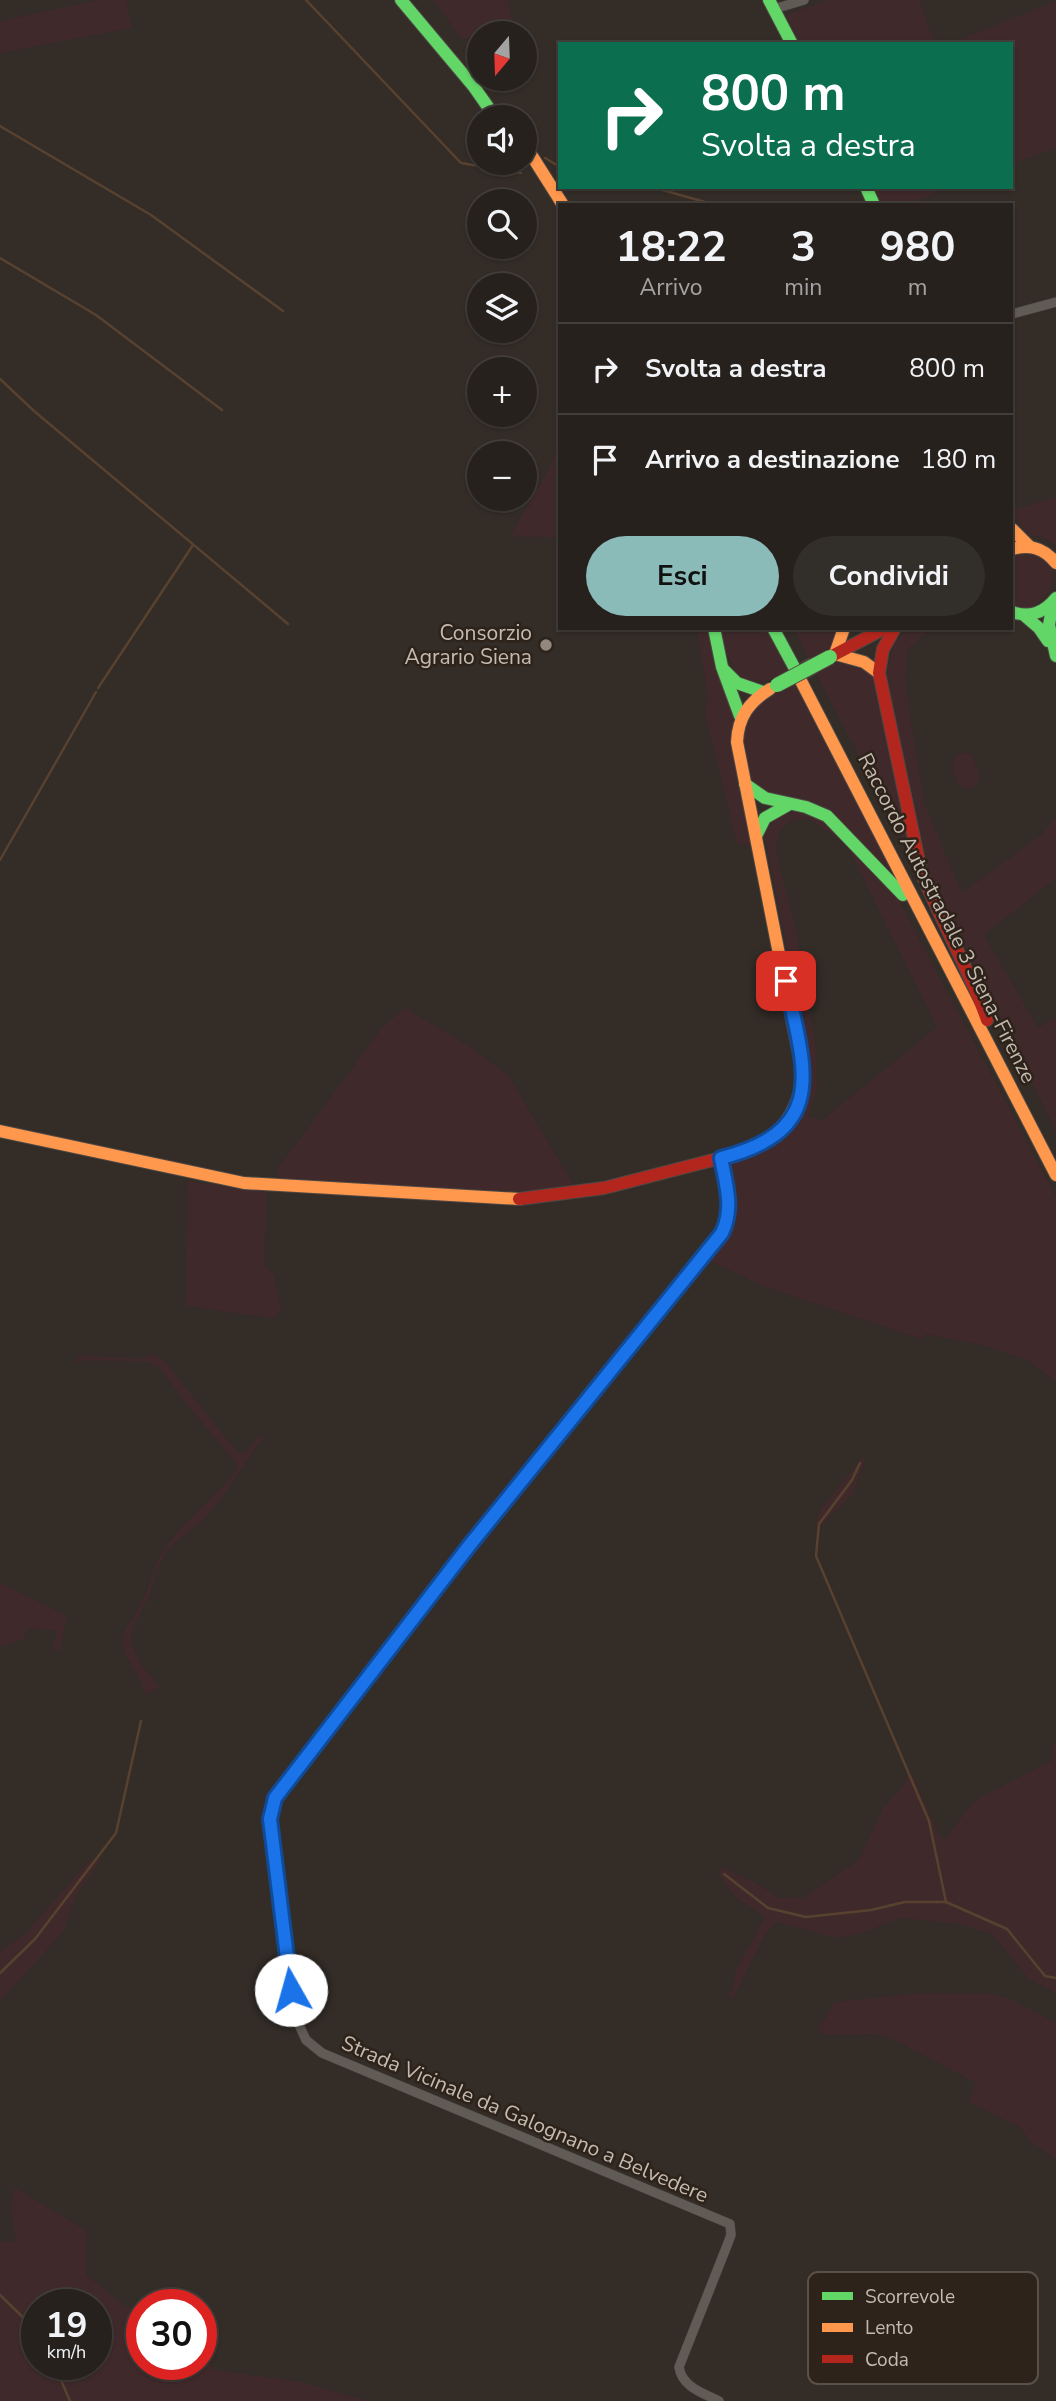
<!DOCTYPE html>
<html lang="it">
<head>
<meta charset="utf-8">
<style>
  :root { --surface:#26211d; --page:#322e2a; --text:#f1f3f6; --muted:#a4a3a4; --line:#423e3b; --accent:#8bbbb9 }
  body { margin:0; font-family:"Nunito Sans",sans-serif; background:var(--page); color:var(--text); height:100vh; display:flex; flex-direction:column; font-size:26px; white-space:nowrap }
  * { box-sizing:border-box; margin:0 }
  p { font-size:23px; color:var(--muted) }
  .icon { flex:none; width:38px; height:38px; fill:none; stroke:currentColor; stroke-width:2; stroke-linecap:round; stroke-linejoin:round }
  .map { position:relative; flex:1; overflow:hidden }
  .side { position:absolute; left:558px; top:203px; width:455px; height:427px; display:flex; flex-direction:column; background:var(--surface); border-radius:0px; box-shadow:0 2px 5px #0004,0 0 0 2px var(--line) }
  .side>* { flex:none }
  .banner { position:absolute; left:558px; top:42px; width:455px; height:147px; border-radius:0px; box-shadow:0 2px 5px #0004,0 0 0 2px var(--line); background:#0b6e4f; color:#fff; overflow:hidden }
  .needle { width:46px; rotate:199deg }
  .fabs { position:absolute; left:467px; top:21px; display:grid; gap:14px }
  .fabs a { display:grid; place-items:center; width:70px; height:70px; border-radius:50%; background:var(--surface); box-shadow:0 2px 5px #0004,0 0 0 2px var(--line); font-size:35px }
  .speed { position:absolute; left:21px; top:2289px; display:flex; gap:14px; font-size:35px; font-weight:700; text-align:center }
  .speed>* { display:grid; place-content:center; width:91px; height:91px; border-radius:50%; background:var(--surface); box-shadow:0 2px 5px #0004,0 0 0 2px var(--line); line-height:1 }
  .speed small { font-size:18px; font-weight:400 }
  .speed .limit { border:10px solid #d22; background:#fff; color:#111 }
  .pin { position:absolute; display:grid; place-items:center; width:60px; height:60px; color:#fff; margin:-30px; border-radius:14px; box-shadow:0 4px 10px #0006 }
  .me { position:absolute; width:77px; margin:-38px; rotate:353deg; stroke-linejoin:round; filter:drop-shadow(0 0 5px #0008) }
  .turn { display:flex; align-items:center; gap:24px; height:147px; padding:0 28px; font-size:32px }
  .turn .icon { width:91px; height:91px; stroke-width:2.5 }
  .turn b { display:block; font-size:49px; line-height:60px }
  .eta { display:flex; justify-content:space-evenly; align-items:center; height:119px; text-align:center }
  .eta b { font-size:42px; font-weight:700; line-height:49px }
  .button { display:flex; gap:14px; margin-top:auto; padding:14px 28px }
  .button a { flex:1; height:80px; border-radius:42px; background:var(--accent); color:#111; font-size:28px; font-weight:700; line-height:80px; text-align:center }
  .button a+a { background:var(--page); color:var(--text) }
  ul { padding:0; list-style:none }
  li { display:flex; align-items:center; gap:21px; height:91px; padding:0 28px; border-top:2px solid var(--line) }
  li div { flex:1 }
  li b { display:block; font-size:26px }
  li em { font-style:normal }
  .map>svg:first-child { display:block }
  .green { fill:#3f292b; fill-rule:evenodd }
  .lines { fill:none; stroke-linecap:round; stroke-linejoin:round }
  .stream { stroke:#58422f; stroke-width:2.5 }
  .highway-tunnel { stroke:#49413b; stroke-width:18; stroke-dasharray:18 9; stroke-linecap:butt }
  .street-casing { stroke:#4e4844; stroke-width:10 }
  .fast-casing { stroke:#4e4844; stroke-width:14 }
  .slow-casing { stroke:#4e4844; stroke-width:14 }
  .jam-casing { stroke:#4e4844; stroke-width:14 }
  .street { stroke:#615b56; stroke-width:9 }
  .fast { stroke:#63d668; stroke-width:12 }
  .slow { stroke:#ff974d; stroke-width:12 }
  .jam { stroke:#b3261e; stroke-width:12 }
  .fast-bridge-casing { stroke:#504a44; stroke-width:16; stroke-linecap:butt }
  .fast-bridge { stroke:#63d668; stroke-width:14 }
  .route-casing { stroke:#114b97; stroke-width:18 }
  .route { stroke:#1a73e8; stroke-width:12 }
  .poi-dot { fill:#92887f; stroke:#2d231a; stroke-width:2.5 }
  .labels { text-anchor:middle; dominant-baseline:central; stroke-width:5; stroke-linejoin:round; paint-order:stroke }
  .poi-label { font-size:21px; fill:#c5baaf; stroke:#2d231a; text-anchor:end }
  .street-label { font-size:21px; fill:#c5baaf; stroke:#2d231a }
  .key { fill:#2d231a; stroke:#5b5047; stroke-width:2 }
  .key-label { font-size:19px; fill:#c5baaf }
</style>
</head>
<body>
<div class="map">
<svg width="1056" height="2401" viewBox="0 0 1056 2401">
  <rect width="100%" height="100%" fill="#332c27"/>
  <g class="green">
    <path d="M 98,0 L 127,0 L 131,28 L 0,53 L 0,21 Z"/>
    <path d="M 434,0 L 507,0 L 514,24 L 462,40 Z"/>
    <path d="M 828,0 L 919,0 L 935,44 L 800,44 L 786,15 Z"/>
    <path d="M 1056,1 L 1056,148 L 1012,164 L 1012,44 L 948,44 Z"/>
    <path d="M 869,187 L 948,187 L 909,205 L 878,205 Z"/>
    <path d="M 560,441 L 560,538 L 510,536 L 550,467 Z"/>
    <path d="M 1056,497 L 1056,545 L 1043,537 L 1029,535 L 1012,515 L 1012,510 Z"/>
    <path d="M 1034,552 C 1040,556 1048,559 1052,566 C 1056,592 1037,613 1014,607 L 1012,555 Z"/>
    <path d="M 697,628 L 707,628 L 733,714 L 753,845 L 737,844 L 705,713 L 708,698 Z"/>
    <path d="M 719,628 L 767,628 L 789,672 C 741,697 730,670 719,628 Z"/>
    <path d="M 793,628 L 841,628 L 832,648 L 810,661 Z"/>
    <path d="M 908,628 L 931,628 L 908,649 L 905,681 L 924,803 L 962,893 L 1041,835 L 1056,817 L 1056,878 L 984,935 L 1038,1028 L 1053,1019 L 1056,1021 L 1056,1131 L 930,876 L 886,677 L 893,644 Z"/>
    <path d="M 833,662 L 871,670 L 914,863 L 815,671 Z"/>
    <path d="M 794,682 L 893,873 L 836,817 L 770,797 L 750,777 L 744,749 L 744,727 L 750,713 L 762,699 Z"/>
    <path d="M 965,752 L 972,755 L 980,776 L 976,785 L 968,789 L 959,786 L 952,770 L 954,757 Z"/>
    <path d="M 804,811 L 819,817 L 897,897 L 1056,1197 L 1056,1381 L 1027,1360 L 983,1345 L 925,1334 L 921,1339 L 763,1286 L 705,1258 C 739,1218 733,1212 729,1161 C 761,1156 792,1141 805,1109 C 819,1075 797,998 789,961 C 781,919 772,877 765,835 C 773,815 784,813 804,811 ZM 809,819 L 847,845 L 937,1027 L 821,1121 L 808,1116 L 817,1090 L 816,1047 L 795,925 L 776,852 L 779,831 L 789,821 Z"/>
    <path d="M 405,1008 L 469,1046 L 508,1075 L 575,1187 L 535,1192 L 277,1182 L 279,1167 L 384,1025 Z"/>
    <path d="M 188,1181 L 267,1192 L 264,1264 L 274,1275 L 281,1311 L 273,1318 L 186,1306 Z"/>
    <path d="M 152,1354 L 163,1359 L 237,1452 L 248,1451 L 257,1437 L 263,1437 L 221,1499 L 204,1519 L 169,1548 L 156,1571 L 150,1594 L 131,1632 L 130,1640 L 141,1664 L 160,1687 L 145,1695 C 143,1676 123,1660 123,1641 C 123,1628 133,1619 139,1608 C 150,1589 152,1568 164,1549 C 185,1519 218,1497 239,1466 L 188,1406 L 159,1367 L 148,1362 L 86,1360 L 76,1363 L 79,1355 L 139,1359 Z"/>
    <path d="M 866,1458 L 852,1495 L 821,1525 L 815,1525 L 821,1509 L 861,1459 Z"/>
    <path d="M 0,1583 L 67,1616 L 60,1652 L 53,1648 L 57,1631 L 28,1628 L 22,1640 L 0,1647 Z"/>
    <path d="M 1056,1739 L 1056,1993 L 1029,1979 L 992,1934 L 959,1924 L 901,1918 L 856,1935 L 836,1938 L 777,1922 L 766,1933 L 733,1998 L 728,1999 L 734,1984 L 736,1970 L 765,1917 L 735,1897 L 717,1872 L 721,1867 L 755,1882 L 779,1898 L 803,1898 L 859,1860 L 883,1808 L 903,1787 L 907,1776 L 912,1774 L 939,1835 L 946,1838 L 970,1806 L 983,1796 L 1055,1759 L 1051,1756 Z"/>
    <path d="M 97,1857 L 100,1861 L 75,1897 L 63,1932 L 0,2001 L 0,1952 L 25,1934 L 89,1861 Z"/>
    <path d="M 921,1993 L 994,1994 L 1017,2002 L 1056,2023 L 1056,2159 L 1031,2142 L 1020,2127 L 968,2102 L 976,2083 L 889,2037 L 875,2034 L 825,2035 L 818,2031 L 834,2002 Z"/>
    <path d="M 14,2187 L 87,2231 L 86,2275 L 124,2305 L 142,2311 L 142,2364 L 201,2364 L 201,2342 L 213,2370 L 302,2382 L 368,2401 L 0,2401 L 0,2242 L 16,2242 L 11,2209 ZM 37,2305 L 96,2305 L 96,2364 L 37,2364 Z"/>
  </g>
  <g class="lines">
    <g class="stream">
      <path d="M 306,0 L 461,163 L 521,173"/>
      <path d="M 0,126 L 151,215 L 283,311"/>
      <path d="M 545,158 L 560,167"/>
      <path d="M 652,187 L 705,202"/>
      <path d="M 0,258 L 96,315 L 222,410"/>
      <path d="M 0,379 L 34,411 L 288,624"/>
      <path d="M 98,688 L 193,545"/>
      <path d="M 0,860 L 96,692"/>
      <path d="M 860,1463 L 852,1480 L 819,1524 L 816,1556 L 929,1821 L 946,1902"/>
      <path d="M 724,1874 L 768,1908 L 806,1917 L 871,1910 L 905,1902 L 946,1902 L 1007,1929 L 1045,1976 L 1056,1978"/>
      <path d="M 0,1973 L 35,1939 L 116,1833 L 141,1721"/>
      <path d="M 0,2295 L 37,2331"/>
      <path d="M 54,2364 L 70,2401"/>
    </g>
    <path class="highway-tunnel" d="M 801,662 L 810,678"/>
    <g class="street-casing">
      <g id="street">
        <path d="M 774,9 L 804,0"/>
        <path d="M 1012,314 L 1056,302"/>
        <path d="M 719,2401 C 703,2393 682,2387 679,2367 L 728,2243 L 731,2235 L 730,2224 L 322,2053 L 306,2040 L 294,2014 L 270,1819 L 275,1798 L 340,1710 L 721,1233 C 734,1208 726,1185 721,1158"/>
      </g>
    </g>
    <g class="fast-casing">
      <g id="fast">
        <path d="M 401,0 L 474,87 L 495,117"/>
        <path d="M 769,0 L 792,44"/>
        <path d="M 866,187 L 874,205"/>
        <path d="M 1053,603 L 1049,625 L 1056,656"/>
        <path d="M 1012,612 C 1030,618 1044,613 1056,598"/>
        <path d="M 1025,616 L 1039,628 L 1048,641"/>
        <path d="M 714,628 L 722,667 L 740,716"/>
        <path d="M 773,628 L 794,667"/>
        <path d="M 724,670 L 737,683 L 763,692"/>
        <path d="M 745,784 L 765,798 L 806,807 L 827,816 L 903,895"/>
        <path d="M 756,836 L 765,818 L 788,805"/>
      </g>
    </g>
    <g class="slow-casing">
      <g id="slow">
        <path d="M 525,145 L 563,205"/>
        <path d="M 1012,529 L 1029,546"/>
        <path d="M 1012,549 C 1030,544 1044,548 1056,563"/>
        <path d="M 844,628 L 835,654 L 864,662 L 879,673"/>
        <path d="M 801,681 L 1056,1175"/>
        <path d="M 0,1131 L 244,1183 L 519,1199"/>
        <path d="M 761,1144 C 787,1127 799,1106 803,1075 L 737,742 C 738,717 749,702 770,689"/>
      </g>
    </g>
    <g class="jam-casing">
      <g id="jam">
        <path d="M 895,628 L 883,649 L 879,673 L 921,871 C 941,922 969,968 987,1020"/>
        <path d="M 830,657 L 885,628"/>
        <path d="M 519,1199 L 604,1188 L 748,1151 L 761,1144"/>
      </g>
    </g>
    <use href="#street" class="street"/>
    <use href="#fast" class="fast"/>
    <use href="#slow" class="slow"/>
    <use href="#jam" class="jam"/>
    <g class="fast-bridge-casing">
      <path id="fast-bridge" d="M 777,685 L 830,657"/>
    </g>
    <use href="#fast-bridge" class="fast-bridge"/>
  </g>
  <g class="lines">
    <g class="route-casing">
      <path id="route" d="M 291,1990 L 270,1819 L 275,1798 L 469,1546 L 722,1233 C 734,1208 726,1185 721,1158 C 831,1130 804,1068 786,981"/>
    </g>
    <use href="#route" class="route"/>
  </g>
  <circle class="poi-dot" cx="546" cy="645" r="7"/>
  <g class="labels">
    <g class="poi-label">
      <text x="532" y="633">Consorzio<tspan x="532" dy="24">Agrario Siena</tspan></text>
    </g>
    <g class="street-label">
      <text transform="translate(947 918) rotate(63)">Raccordo Autostradale 3 Siena-Firenze</text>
      <text transform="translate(525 2119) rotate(23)">Strada Vicinale da Galognano a Belvedere</text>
    </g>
  </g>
  <rect x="808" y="2272" width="230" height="112" rx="10" class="key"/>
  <rect x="822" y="2292" width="31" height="8" fill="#63d668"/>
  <rect x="822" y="2323" width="31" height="9" fill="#ff974d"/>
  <rect x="822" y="2355" width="31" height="8" fill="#b3261e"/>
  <g class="key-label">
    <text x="865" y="2303">Scorrevole</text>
    <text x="865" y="2334">Lento</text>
    <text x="865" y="2366">Coda</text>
  </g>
</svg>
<div class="fabs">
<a><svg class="needle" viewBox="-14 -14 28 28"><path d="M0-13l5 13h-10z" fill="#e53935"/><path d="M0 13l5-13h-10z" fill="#a4a3a4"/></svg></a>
<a><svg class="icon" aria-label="sound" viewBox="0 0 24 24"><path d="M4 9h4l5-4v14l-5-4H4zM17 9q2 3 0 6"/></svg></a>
<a><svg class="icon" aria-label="search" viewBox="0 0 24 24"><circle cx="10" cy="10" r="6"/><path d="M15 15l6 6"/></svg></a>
<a><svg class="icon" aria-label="layers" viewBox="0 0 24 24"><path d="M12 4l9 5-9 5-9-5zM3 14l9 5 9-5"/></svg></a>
<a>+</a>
<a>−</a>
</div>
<div class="speed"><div>19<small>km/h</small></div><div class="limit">30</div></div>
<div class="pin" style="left:786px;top:981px;background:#d93025"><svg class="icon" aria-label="arrive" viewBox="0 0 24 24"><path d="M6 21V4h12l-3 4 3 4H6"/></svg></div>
<svg class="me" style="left:291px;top:1990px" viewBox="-20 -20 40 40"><circle r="19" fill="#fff"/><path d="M0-13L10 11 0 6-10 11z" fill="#1a73e8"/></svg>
<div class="banner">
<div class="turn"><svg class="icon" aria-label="right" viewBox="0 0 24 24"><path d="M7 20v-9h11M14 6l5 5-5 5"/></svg><div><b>800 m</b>Svolta a destra</div></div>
</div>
<section class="side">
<div class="eta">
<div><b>18:22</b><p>Arrivo</p></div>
<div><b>3</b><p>min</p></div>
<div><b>980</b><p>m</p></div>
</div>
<ul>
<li><svg class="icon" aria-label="right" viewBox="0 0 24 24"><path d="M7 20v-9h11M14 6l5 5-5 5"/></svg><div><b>Svolta a destra</b></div><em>800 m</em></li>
<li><svg class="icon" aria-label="arrive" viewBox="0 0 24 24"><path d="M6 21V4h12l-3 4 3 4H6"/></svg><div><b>Arrivo a destinazione</b></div><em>180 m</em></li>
</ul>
<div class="button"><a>Esci</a><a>Condividi</a></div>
</section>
</div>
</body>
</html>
